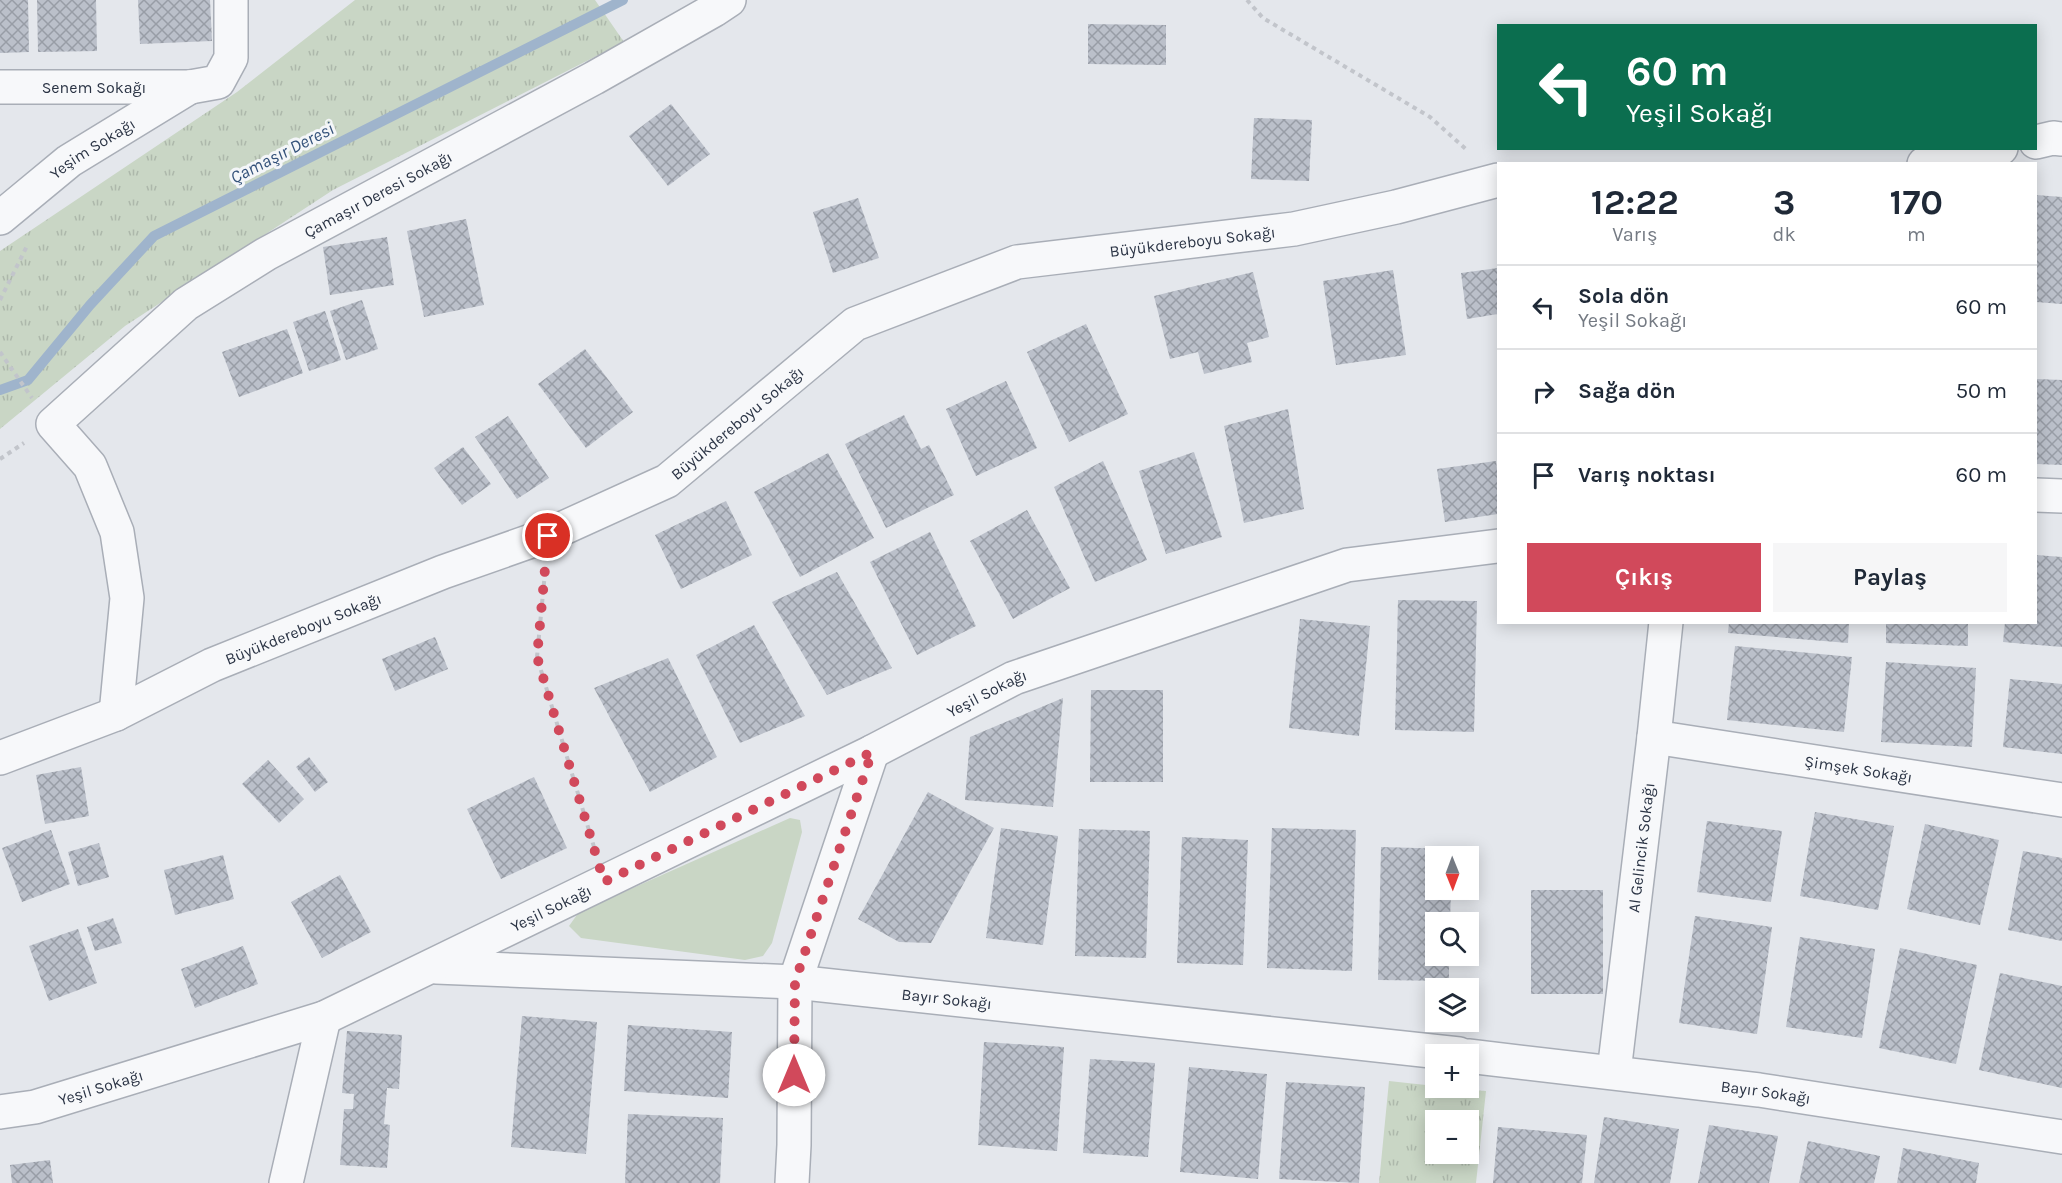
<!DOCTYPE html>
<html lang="tr">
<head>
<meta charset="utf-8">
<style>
  :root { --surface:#fff; --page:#f6f6f7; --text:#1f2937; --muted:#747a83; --line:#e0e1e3; --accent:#d1495b }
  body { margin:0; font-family:Karla,sans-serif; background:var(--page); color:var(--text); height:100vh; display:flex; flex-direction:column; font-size:22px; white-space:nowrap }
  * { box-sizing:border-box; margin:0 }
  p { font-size:20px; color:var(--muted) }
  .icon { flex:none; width:33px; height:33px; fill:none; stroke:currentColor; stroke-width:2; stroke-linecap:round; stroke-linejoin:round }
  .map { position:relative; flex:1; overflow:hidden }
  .details { position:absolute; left:1497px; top:162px; width:540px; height:462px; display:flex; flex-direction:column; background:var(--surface); border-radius:0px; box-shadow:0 3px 15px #0003 }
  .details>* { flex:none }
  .hud { position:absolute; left:1497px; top:24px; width:540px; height:126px; border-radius:0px; box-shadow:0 3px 15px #0003; background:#0b6e4f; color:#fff; overflow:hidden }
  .needle { width:39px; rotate:179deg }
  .tools { position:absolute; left:1425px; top:846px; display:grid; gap:12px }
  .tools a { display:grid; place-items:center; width:54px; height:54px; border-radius:0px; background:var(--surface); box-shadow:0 3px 15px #0003; font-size:30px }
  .pin { position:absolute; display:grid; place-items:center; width:51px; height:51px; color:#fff; margin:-26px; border:3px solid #fff; border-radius:50%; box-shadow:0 2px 6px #0007 }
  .me { position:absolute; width:66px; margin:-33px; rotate:0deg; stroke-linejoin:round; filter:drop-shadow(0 0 4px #0008) }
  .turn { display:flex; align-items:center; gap:21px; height:126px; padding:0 30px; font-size:27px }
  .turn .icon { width:78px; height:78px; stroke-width:2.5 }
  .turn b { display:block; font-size:42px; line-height:51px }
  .eta { display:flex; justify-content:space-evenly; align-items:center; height:102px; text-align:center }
  .eta b { font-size:36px; font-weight:700; line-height:42px }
  .button { display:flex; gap:12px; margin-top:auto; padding:12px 30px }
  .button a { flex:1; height:69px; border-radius:0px; background:var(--accent); color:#fff; font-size:24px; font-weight:700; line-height:69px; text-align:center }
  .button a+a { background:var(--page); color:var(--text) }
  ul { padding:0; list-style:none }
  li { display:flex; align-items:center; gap:18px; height:84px; padding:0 30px; border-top:2px solid var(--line) }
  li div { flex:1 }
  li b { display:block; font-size:22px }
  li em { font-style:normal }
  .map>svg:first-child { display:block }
  .grass { fill:url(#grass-tufts); fill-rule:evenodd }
  .park { fill:#c9d6c5 }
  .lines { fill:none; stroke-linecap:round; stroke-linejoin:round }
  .stream { stroke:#9fb4cc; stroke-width:10 }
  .building { fill:url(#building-cross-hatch) }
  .minor-casing { stroke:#a9aeb7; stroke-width:36 }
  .tertiary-casing { stroke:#a9aeb7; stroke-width:36 }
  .path { stroke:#c2c5cb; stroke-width:4; stroke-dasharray:4.5 4.5; stroke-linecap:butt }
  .minor { stroke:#f7f8fa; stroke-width:33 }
  .tertiary { stroke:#f7f8fa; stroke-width:33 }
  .route { stroke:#d1495b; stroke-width:10; stroke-dasharray:0 18 }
  .labels { text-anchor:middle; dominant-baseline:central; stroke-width:6; stroke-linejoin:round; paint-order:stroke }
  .street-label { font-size:16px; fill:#2b3445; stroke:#f4f6f9 }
  .water-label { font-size:18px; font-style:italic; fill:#34527a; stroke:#f4f6f9 }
</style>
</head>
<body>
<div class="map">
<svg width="2062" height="1183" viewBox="0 0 2062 1183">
  <defs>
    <pattern id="grass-tufts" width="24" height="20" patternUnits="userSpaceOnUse" patternTransform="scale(1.5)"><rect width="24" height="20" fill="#c9d6c5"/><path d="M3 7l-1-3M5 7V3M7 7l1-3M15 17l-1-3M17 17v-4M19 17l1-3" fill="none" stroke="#adb8ab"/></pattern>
    <pattern id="building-cross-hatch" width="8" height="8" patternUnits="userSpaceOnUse" patternTransform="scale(1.5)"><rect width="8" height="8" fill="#bbc0ca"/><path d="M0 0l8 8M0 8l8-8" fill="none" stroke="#989da6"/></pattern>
  </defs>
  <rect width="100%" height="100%" fill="#e4e7ec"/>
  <g class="grass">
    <path d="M 355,0 L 595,0 L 624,42 L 333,190 L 125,326 L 0,429 L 0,251 L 237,92 Z"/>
    <path d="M 1389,1081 L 1435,1086 L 1436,1088 L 1486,1091 L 1476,1183 L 1379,1183 ZM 1436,1120 L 1468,1120 L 1468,1154 L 1436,1154 Z"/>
  </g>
  <path class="park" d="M 790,818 L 800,820 L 802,832 L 772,943 L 763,956 L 745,960 L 581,938 L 569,926 L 579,912 Z"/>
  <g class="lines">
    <path class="stream" d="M 0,390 L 28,380 L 90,305 L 154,236 L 623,0"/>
  </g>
  <g class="building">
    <path d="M 0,0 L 28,0 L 29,52 L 0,53 Z"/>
    <path d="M 37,0 L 96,0 L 97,51 L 38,52 Z"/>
    <path d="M 138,0 L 210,0 L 212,41 L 140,44 Z"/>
    <path d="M 1088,24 L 1166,25 L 1166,65 L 1088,64 Z"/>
    <path d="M 671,104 L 710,154 L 668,186 L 629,136 Z"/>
    <path d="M 1254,118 L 1312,120 L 1309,181 L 1251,179 Z"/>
    <path d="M 2036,195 L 2062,197 L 2062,304 L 2036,302 Z"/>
    <path d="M 858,198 L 879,258 L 833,273 L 813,212 Z"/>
    <path d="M 466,219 L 484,305 L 424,317 L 407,231 Z"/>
    <path d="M 387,237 L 394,285 L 330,295 L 323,247 Z"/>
    <path d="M 1498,268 L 1498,314 L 1467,319 L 1461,273 Z"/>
    <path d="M 1393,270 L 1406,355 L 1336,365 L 1323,281 Z"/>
    <path d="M 1253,272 L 1269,337 L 1247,343 L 1252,362 L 1204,374 L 1198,352 L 1170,359 L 1154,296 Z"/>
    <path d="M 362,300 L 378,349 L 346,360 L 330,311 Z"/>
    <path d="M 325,311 L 341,360 L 309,371 L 293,322 Z"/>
    <path d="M 1086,324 L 1128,414 L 1069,442 L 1027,352 Z"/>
    <path d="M 287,329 L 303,373 L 239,397 L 222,352 Z"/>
    <path d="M 585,349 L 633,412 L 586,448 L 538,384 Z"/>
    <path d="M 2036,379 L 2062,380 L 2062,465 L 2036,464 Z"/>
    <path d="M 1006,381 L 1037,448 L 976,476 L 946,409 Z"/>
    <path d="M 1288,409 L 1304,509 L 1244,523 L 1224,426 Z"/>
    <path d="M 904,415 L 921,449 L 929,445 L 954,495 L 886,528 L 845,444 Z"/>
    <path d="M 508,416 L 549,478 L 517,499 L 475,437 Z"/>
    <path d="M 463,447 L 491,484 L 462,505 L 434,468 Z"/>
    <path d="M 1194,452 L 1222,537 L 1166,554 L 1139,471 Z"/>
    <path d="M 828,453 L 874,538 L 800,577 L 754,492 Z"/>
    <path d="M 1103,461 L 1147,560 L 1095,582 L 1054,487 Z"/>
    <path d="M 1496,461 L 1498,479 L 1498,514 L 1445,522 L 1437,469 Z"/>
    <path d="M 726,501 L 752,555 L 681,589 L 655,535 Z"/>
    <path d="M 1027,510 L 1070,588 L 1013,619 L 970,541 Z"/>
    <path d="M 930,532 L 976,626 L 917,655 L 870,562 Z"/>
    <path d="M 2036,555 L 2062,557 L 2062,647 L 2003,642 L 2005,622 L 2036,622 Z"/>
    <path d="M 837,572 L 892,668 L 827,695 L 772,602 Z"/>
    <path d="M 1398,600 L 1477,601 L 1474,732 L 1395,730 Z"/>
    <path d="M 1300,619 L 1370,626 L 1359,736 L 1289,728 Z"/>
    <path d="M 1729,622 L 1849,622 L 1848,643 L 1728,633 Z"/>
    <path d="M 1886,622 L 1968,622 L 1968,646 L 1886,643 Z"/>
    <path d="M 754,625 L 805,716 L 740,743 L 696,655 Z"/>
    <path d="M 435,637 L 448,669 L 395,691 L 382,659 Z"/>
    <path d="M 1735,646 L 1852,657 L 1844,732 L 1727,720 Z"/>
    <path d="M 668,658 L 717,757 L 650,792 L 594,688 Z"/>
    <path d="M 1886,662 L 1976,668 L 1972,747 L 1881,742 Z"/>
    <path d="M 2010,679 L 2062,684 L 2062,754 L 2003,747 Z"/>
    <path d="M 1091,690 L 1163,690 L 1163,782 L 1090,782 Z"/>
    <path d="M 1063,698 L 1053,807 L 965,800 L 970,737 Z"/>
    <path d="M 309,757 L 328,782 L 315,792 L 296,767 Z"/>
    <path d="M 268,760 L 304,799 L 279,823 L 242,784 Z"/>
    <path d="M 81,767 L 89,816 L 45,824 L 36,775 Z"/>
    <path d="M 534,777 L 567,848 L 501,879 L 467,809 Z"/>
    <path d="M 928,792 L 994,828 L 931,943 L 899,942 L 858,919 Z"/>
    <path d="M 1815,812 L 1894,826 L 1878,910 L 1800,896 Z"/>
    <path d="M 1707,821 L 1782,831 L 1771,902 L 1697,892 Z"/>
    <path d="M 1925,824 L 1999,840 L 1980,925 L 1907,909 Z"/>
    <path d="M 1001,828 L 1058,836 L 1043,945 L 986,938 Z"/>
    <path d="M 1272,828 L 1356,830 L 1352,971 L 1267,968 Z"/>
    <path d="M 1079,829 L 1150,831 L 1146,958 L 1075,956 Z"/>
    <path d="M 51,830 L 70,884 L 22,902 L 2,848 Z"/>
    <path d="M 1182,837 L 1248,840 L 1243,965 L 1177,963 Z"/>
    <path d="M 99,843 L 109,877 L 78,886 L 68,852 Z"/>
    <path d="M 1381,847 L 1452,849 L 1452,856 L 1436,856 L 1436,890 L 1451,890 L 1450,922 L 1436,922 L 1436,956 L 1449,956 L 1449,981 L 1378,980 Z"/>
    <path d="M 2023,851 L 2062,858 L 2062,941 L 2008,930 Z"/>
    <path d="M 223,855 L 234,899 L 175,915 L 164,870 Z"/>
    <path d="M 340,875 L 371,932 L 322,958 L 291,902 Z"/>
    <rect x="1531" y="890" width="72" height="104"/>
    <path d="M 1695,916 L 1772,927 L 1757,1034 L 1679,1023 Z"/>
    <path d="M 113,918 L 122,943 L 95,951 L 87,927 Z"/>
    <path d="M 78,929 L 97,983 L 49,1001 L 29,946 Z"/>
    <path d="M 1800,937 L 1875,949 L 1862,1038 L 1786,1027 Z"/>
    <path d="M 243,946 L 258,984 L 195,1008 L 181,969 Z"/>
    <path d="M 1900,948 L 1977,965 L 1956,1064 L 1879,1048 Z"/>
    <path d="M 2000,973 L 2062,986 L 2062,1088 L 1979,1070 Z"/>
    <path d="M 522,1016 L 597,1022 L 586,1154 L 511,1147 Z"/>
    <path d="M 628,1025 L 732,1032 L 728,1098 L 624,1091 Z"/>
    <path d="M 347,1031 L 402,1035 L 399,1089 L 387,1088 L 384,1124 L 390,1125 L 387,1168 L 340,1165 L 344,1109 L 353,1109 L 354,1094 L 342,1093 Z"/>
    <path d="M 984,1042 L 1064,1047 L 1057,1151 L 978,1145 Z"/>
    <path d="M 1090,1059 L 1155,1063 L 1148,1157 L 1083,1153 Z"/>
    <path d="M 1189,1067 L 1267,1074 L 1258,1179 L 1180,1172 Z"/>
    <path d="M 1286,1082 L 1365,1087 L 1359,1183 L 1279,1179 Z"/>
    <path d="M 628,1114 L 723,1118 L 720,1183 L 625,1183 Z"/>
    <path d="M 1604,1117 L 1679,1129 L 1670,1183 L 1594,1183 Z"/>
    <path d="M 1709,1125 L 1778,1136 L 1769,1183 L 1698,1183 Z"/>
    <path d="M 1498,1127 L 1587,1135 L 1582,1183 L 1493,1183 Z"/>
    <path d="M 1808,1141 L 1880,1156 L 1874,1183 L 1799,1183 Z"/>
    <path d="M 1903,1148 L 1979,1163 L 1976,1183 L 1897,1183 Z"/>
    <path d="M 50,1160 L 53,1183 L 12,1183 L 10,1165 Z"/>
  </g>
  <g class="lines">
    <g class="minor-casing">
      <g id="minor">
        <path id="s1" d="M 0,87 L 190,87"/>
        <path d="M 2036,142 L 2053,138 L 2062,139"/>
        <path d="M 1924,164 L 2001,148"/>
        <path id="s2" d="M 0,218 L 69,161 L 190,87"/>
        <path d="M 2036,495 L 2062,496"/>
        <path id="s3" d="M 116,714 L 127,598 L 117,532 L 90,466 L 53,424 L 186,304 L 266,254 L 594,78 L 714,10 L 729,0"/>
        <path id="s4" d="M 1654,737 L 2062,800"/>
        <path id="s5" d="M 0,758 L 116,714 L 212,665 L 443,572 L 548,535 L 667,481 L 855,324 L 1017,262 L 1294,229 L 1396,207 L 1498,180"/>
        <path id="s6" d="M 436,967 L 795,982 L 1459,1054"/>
        <path id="s7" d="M 1468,1056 L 1759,1090 L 2062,1137"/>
        <path id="s8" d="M 1614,1072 L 1654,737 L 1666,622"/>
        <path id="s9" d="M 0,1112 L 35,1107 L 324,1018 L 872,752 L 1014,678 L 1347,565 L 1498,546"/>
        <path d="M 286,1183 L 324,1018"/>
        <path d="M 792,1183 L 794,1145 L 795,982 L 872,752"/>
      </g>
    </g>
    <g class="tertiary-casing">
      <path id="tertiary" d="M 190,87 L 218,82 L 231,58 L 231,0"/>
    </g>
    <g class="path">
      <path d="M 1247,0 L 1263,18 L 1430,117 L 1468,151"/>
      <path d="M 0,300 L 28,244"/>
      <path d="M 0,352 L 32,398"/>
      <path d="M 0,459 L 24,443"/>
      <path d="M 545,572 L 537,657 L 594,847"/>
    </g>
    <use href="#minor" class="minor"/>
    <use href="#tertiary" class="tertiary"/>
  </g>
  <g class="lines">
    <path class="route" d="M 548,536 L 537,657 L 604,882 L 872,752 L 795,982 L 794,1075"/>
  </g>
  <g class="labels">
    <g class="street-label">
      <text stroke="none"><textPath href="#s1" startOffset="94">Senem Sokağı</textPath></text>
      <text stroke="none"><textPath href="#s2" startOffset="116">Yeşim Sokağı</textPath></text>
      <text stroke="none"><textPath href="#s3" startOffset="711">Çamaşır Deresi Sokağı</textPath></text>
      <text stroke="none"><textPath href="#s5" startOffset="1318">Büyükdereboyu Sokağı</textPath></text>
      <text stroke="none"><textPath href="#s5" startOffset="814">Büyükdereboyu Sokağı</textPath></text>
      <text stroke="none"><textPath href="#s5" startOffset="330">Büyükdereboyu Sokağı</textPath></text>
      <text stroke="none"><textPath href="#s9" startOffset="1076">Yeşil Sokağı</textPath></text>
      <text stroke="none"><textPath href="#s4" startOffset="207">Şimşek Sokağı</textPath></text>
      <text stroke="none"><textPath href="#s8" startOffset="226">Al Gelincik Sokağı</textPath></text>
      <text stroke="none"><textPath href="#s9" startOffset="590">Yeşil Sokağı</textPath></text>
      <text stroke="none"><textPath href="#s6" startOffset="512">Bayır Sokağı</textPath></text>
      <text stroke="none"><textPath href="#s9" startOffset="104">Yeşil Sokağı</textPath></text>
      <text stroke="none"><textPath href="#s7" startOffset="300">Bayır Sokağı</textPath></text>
    </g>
    <g class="water-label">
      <text transform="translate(282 153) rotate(-27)">Çamaşır Deresi</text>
    </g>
  </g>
</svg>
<div class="tools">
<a><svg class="needle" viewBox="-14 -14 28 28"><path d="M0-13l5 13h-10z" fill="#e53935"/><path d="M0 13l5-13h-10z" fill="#747a83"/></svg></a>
<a><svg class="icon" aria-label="search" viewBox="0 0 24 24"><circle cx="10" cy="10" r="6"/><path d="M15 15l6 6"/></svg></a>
<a><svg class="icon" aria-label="layers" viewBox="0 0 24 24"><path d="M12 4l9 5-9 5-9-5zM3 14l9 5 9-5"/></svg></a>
<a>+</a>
<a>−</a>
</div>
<div class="pin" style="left:548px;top:536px;background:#d93025"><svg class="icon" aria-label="arrive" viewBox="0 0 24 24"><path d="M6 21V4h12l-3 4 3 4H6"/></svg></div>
<svg class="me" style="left:794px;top:1075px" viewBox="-20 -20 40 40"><circle r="19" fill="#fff"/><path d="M0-13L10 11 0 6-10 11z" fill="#d1495b"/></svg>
<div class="hud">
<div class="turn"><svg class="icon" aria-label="left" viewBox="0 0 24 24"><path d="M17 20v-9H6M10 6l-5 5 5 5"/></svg><div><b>60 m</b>Yeşil Sokağı</div></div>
</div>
<section class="details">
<div class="eta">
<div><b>12:22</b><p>Varış</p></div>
<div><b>3</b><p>dk</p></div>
<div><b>170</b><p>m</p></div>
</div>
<ul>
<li><svg class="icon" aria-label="left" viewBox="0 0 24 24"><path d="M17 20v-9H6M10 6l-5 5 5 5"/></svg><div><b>Sola dön</b><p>Yeşil Sokağı</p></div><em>60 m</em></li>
<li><svg class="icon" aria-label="right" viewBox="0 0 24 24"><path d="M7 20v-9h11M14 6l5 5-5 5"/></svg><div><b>Sağa dön</b></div><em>50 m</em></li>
<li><svg class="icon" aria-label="arrive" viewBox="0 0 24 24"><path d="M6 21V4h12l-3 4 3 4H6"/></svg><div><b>Varış noktası</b></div><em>60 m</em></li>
</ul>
<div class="button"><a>Çıkış</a><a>Paylaş</a></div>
</section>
</div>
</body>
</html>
